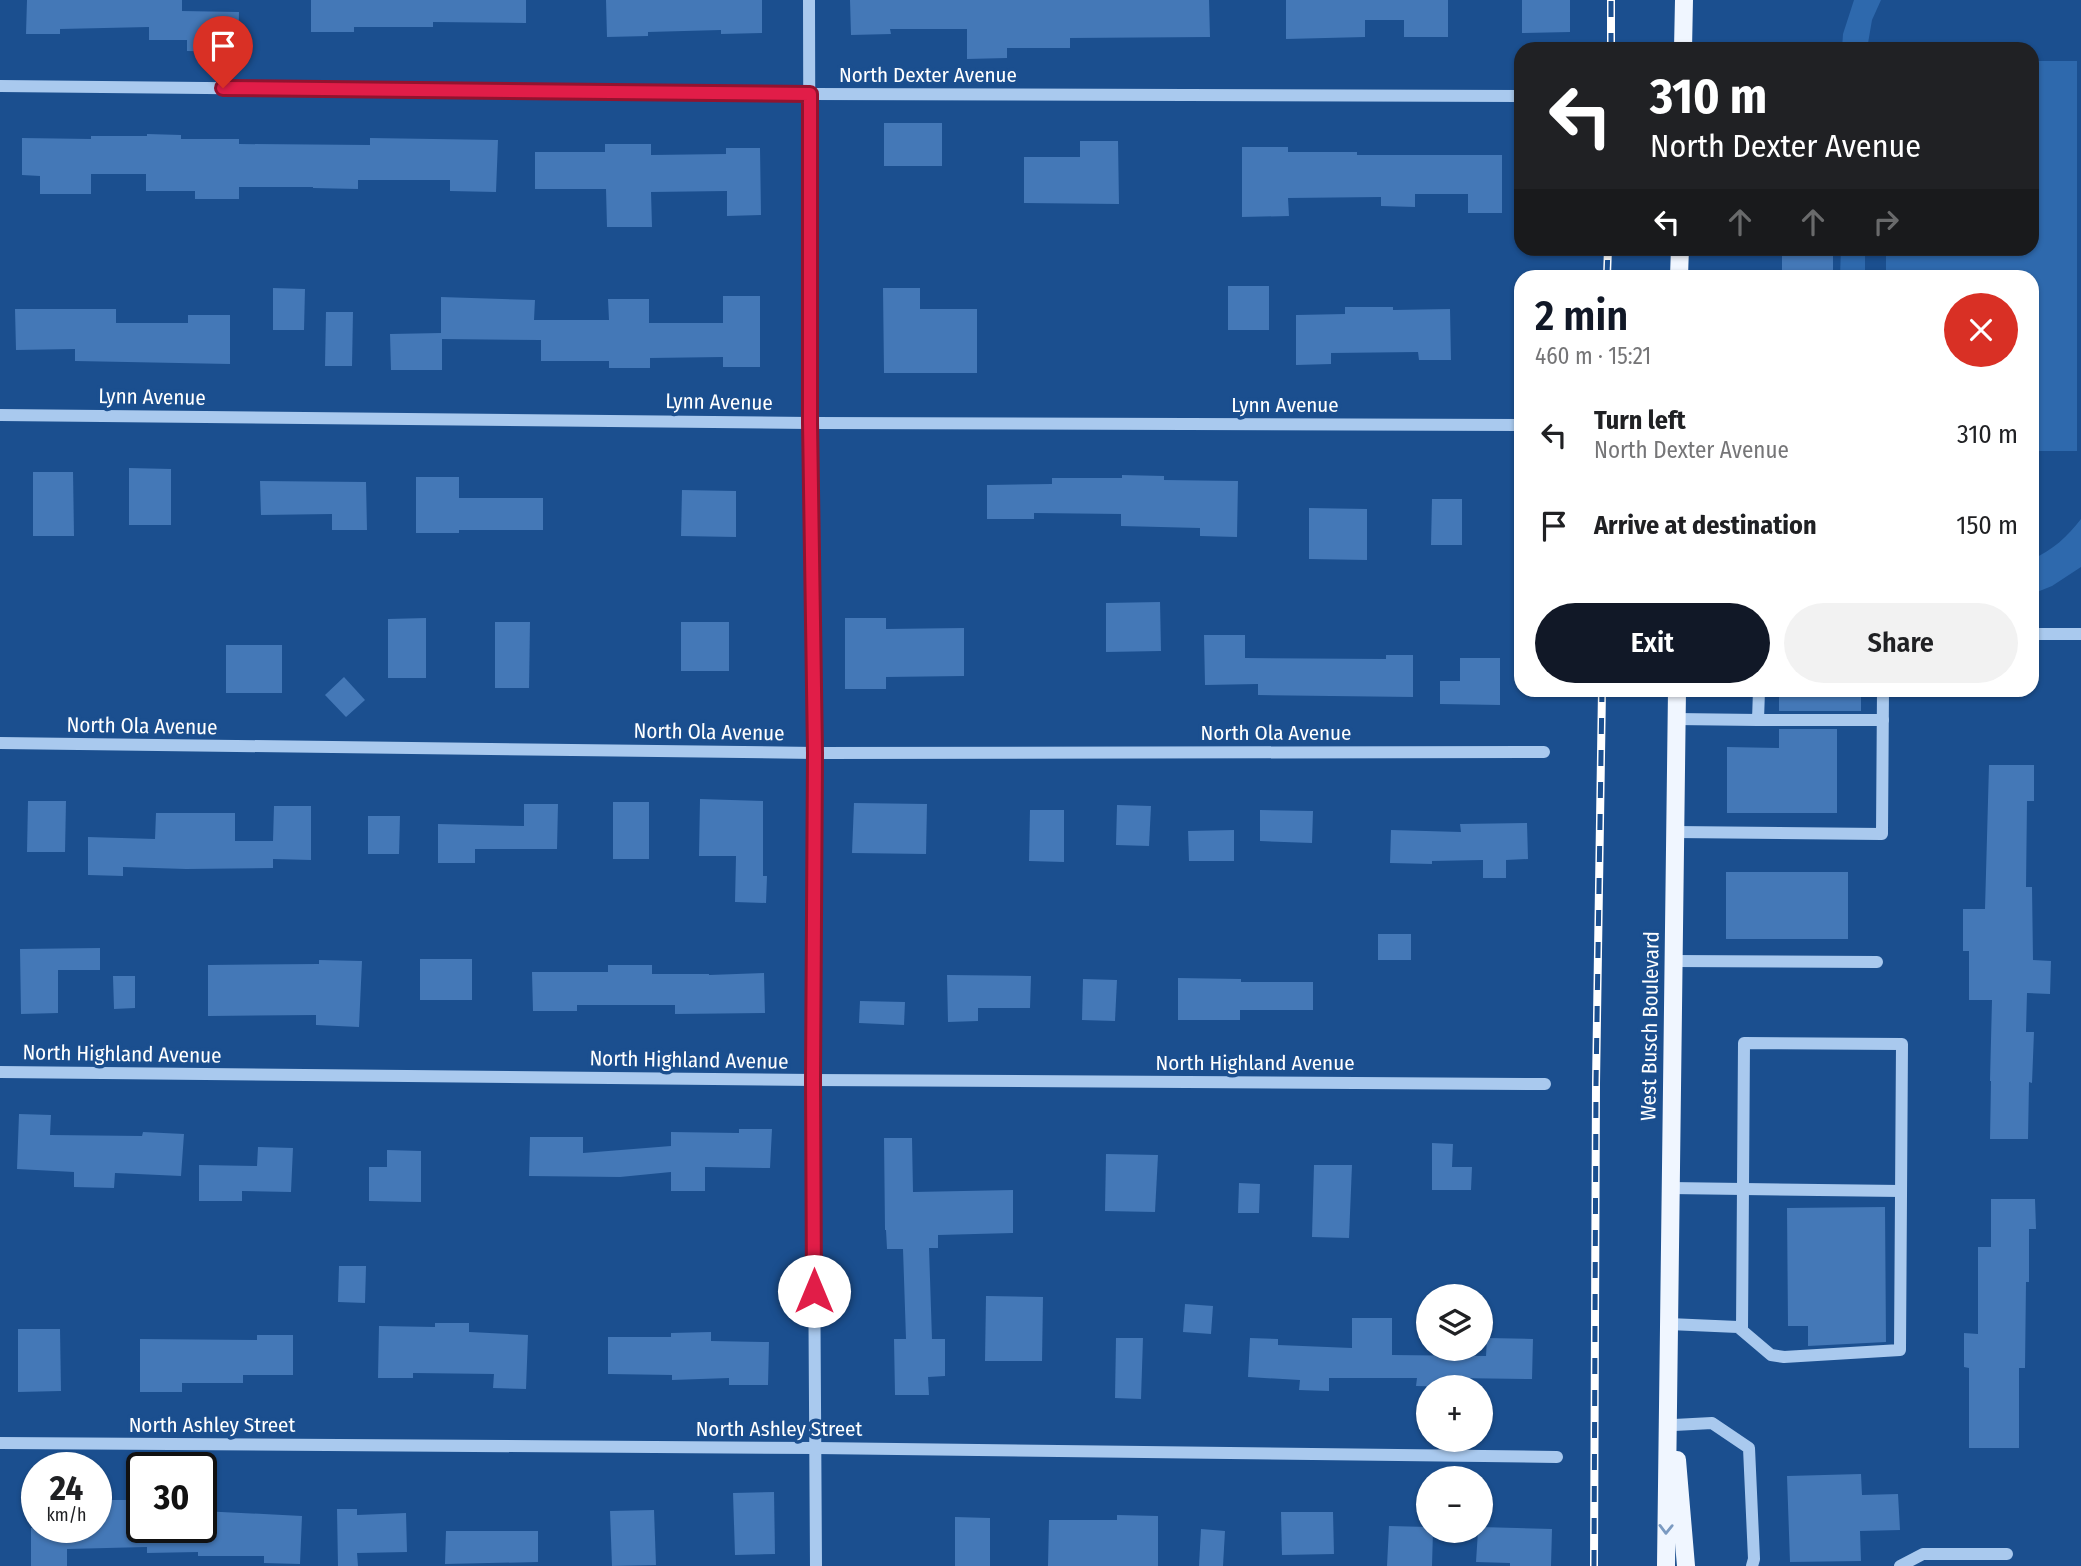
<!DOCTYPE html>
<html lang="en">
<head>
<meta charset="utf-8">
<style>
  :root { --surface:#fff; --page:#f2f2f2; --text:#202124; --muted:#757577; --accent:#111827 }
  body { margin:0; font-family:"Fira Sans Condensed",sans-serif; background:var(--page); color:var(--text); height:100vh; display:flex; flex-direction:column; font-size:26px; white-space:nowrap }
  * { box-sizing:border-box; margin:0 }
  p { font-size:23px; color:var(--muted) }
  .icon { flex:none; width:38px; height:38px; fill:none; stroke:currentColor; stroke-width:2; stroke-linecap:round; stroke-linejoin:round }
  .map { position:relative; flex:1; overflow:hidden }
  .drawer { position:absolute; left:1514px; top:270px; width:525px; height:427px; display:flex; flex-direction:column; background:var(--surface); border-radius:21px; box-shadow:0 2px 5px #0004 }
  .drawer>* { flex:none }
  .hud { position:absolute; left:1514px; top:42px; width:525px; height:214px; border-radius:21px; box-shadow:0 2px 5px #0004; background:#202124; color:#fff; overflow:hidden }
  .tools { position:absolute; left:1416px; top:1284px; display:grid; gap:14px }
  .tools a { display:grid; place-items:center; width:77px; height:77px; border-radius:50%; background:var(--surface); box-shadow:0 2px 5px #0004; font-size:35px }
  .speed { position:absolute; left:21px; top:1452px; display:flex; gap:14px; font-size:35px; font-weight:700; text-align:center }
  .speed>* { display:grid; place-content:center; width:91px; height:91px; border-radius:50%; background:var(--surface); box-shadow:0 2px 5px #0004; line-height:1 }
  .speed small { font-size:18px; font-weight:400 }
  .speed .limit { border:4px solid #111; border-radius:10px; background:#fff; color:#111 }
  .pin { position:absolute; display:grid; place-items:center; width:60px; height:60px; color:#fff; margin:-72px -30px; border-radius:50% 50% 50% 0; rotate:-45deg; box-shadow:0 0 7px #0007 }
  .pin .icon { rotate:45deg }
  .me { position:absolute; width:77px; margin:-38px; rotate:0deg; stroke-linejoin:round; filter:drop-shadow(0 0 5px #0008) }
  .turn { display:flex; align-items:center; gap:24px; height:147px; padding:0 21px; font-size:32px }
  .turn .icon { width:91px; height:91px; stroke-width:2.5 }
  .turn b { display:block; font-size:49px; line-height:60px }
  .lanes { display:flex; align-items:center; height:66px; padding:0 21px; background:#0003; justify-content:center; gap:35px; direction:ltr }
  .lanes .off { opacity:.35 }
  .round { display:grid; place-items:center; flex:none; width:74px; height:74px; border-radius:37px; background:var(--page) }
  .overview { display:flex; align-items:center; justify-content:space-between; height:119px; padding:0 21px }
  h1 { font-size:42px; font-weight:600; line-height:52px; color:var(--accent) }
  .action { display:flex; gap:14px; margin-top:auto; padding:14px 21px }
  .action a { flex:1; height:80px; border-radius:42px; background:var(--accent); color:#fff; font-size:28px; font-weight:600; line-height:80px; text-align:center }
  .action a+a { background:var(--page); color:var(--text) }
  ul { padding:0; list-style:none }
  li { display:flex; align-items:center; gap:21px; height:91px; padding:0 21px }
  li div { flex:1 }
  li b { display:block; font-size:26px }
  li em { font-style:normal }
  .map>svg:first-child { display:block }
  .green { fill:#2e69ad }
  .building { fill:#4478b7 }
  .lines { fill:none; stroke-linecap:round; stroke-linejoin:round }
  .minor { stroke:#a9c9ee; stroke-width:12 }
  .major { stroke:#f0f6ff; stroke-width:18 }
  .rail-casing { stroke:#fff; stroke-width:8 }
  .rail { stroke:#1b4f8f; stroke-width:5; stroke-dasharray:16; stroke-linecap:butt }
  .oneway { stroke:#7b9ac1 }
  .route-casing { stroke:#92132f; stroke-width:18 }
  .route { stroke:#e11d48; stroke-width:12 }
  .labels { text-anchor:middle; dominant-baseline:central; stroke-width:7; stroke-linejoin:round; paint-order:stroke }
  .street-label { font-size:21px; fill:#fff; stroke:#1b4f8f }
</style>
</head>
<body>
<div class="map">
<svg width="2081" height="1566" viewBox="0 0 2081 1566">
  <rect width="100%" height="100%" fill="#1b4f8f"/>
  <g class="green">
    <path d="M 1854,0 L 1881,0 L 1872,20 L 1867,49 L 1842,49 L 1843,34 Z"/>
    <path d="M 2032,61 L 2077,61 L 2077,451 L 2032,451 L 2032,276 L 1886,276 L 1886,249 L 2032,248 Z"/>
    <path d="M 1841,249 L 1865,249 L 1865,276 L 1840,276 Z"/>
    <path d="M 2081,519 L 2081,567 L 2052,586 L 2032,594 L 2032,559 C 2052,551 2068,536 2081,519 Z"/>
  </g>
  <g class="building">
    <path d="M 27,0 L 182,0 L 182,11 L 239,12 L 238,52 L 187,51 L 187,40 L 149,40 L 149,27 L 60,29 L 60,34 L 26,34 Z"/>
    <path d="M 311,0 L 526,0 L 526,23 L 433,22 L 433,27 L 354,27 L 354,32 L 311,32 Z"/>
    <path d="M 606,0 L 762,0 L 762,33 L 721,34 L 721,30 L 648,32 L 648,36 L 607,37 Z"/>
    <path d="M 850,0 L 1209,0 L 1210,37 L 1070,38 L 1070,48 L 1007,48 L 1007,58 L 967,59 L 967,29 L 890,29 L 891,34 L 851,35 Z"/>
    <path d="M 1286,0 L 1448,0 L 1448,37 L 1404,37 L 1404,20 L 1365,20 L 1365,37 L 1286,39 Z"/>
    <path d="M 1522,0 L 1570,0 L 1570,32 L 1522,33 Z"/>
    <rect x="884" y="123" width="58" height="43"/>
    <path d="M 147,134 L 181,135 L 181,139 L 239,139 L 239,144 L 370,145 L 370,138 L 498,140 L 496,192 L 450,191 L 450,180 L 358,180 L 358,189 L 313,188 L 313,187 L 239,187 L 239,199 L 195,199 L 195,191 L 146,191 L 146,174 L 91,174 L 91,194 L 40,194 L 40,176 L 22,175 L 22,138 L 91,139 L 91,136 L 147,136 Z"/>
    <path d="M 1080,141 L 1118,141 L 1119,204 L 1024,203 L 1024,157 L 1080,157 Z"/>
    <path d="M 605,144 L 651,144 L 651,155 L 726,154 L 726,148 L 760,148 L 761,215 L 727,216 L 727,191 L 651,192 L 652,227 L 607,227 L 606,189 L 535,189 L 535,152 L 605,152 Z"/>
    <path d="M 1242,147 L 1288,147 L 1288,152 L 1357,152 L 1357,155 L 1502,155 L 1502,213 L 1468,213 L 1468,194 L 1415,194 L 1415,207 L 1381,206 L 1381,197 L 1288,198 L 1289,216 L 1242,217 Z"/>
    <rect x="1782" y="248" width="51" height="28"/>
    <rect x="1228" y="286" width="41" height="44"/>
    <path d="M 273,288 L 305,289 L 304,330 L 273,330 Z"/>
    <path d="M 883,288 L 920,288 L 920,309 L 977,309 L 977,373 L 884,373 Z"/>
    <path d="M 723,296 L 760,296 L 760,367 L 723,367 L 723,357 L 650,358 L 650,368 L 609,368 L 609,361 L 541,361 L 541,340 L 442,339 L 442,370 L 391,370 L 390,334 L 441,333 L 441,297 L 535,300 L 534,320 L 609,320 L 608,299 L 649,299 L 649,323 L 723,323 Z"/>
    <path d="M 1345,307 L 1393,307 L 1393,310 L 1450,309 L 1451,360 L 1419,360 L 1418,352 L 1331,353 L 1331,364 L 1296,365 L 1296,315 L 1345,314 Z"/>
    <path d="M 15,309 L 116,309 L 116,323 L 188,323 L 188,315 L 230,315 L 230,364 L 75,361 L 75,349 L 16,350 Z"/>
    <path d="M 326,312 L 353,312 L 352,366 L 325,366 Z"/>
    <path d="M 129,468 L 171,469 L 171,525 L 129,525 Z"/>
    <path d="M 33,472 L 73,472 L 74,536 L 33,536 Z"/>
    <path d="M 1122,475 L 1164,476 L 1164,480 L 1238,481 L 1237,537 L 1200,536 L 1200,528 L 1121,526 L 1121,514 L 1034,513 L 1034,519 L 987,519 L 987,485 L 1052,484 L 1052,478 L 1122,478 Z"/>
    <path d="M 416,477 L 459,477 L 459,498 L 543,498 L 543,530 L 459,530 L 459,533 L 416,533 Z"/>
    <path d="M 260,481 L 366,482 L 367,530 L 332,530 L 332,514 L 261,515 Z"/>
    <path d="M 682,490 L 736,491 L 736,537 L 681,536 Z"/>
    <path d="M 1432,499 L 1462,499 L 1462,545 L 1431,545 Z"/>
    <path d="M 1309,508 L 1367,509 L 1367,560 L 1309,559 Z"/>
    <path d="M 1160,602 L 1161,651 L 1106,652 L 1106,603 Z"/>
    <path d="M 426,618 L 426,678 L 388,678 L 388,619 Z"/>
    <path d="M 845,618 L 886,618 L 886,629 L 964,628 L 964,676 L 886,677 L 886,689 L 845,689 Z"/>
    <path d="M 495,622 L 530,622 L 529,688 L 495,688 Z"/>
    <rect x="681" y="622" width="48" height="49"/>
    <path d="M 1204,635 L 1245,635 L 1245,658 L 1386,659 L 1386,655 L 1413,655 L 1413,697 L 1258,695 L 1258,684 L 1205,685 Z"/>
    <rect x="226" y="645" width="56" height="48"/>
    <path d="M 1460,658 L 1500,658 L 1500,705 L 1440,704 L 1440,681 L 1460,681 Z"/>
    <path d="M 344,677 L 365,700 L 346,717 L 325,695 Z"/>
    <rect x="1779" y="690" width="82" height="21"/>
    <path d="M 1779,729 L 1837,729 L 1837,813 L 1727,813 L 1727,747 L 1779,748 Z"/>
    <path d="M 1989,765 L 2034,765 L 2034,801 L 2027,801 L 2026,887 L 2032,887 L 2033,960 L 2051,961 L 2050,994 L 2027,993 L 2026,1032 L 2034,1032 L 2032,1083 L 2029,1082 L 2028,1139 L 1990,1139 L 1991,1081 L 1990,1081 L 1992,1000 L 1969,1000 L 1969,951 L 1963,951 L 1963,909 L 1985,909 Z"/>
    <path d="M 700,799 L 763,801 L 763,876 L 767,876 L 766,903 L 735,902 L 736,856 L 699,856 Z"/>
    <path d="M 28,801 L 66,801 L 65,852 L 27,852 Z"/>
    <rect x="613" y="802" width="36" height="57"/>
    <path d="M 854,803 L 927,804 L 926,854 L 852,853 Z"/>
    <path d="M 524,804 L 558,804 L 557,849 L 475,849 L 475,863 L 438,863 L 438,824 L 524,826 Z"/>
    <path d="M 1117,805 L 1151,806 L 1149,846 L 1116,845 Z"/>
    <path d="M 274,806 L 311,806 L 311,860 L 273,859 L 273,868 L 186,869 L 123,867 L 123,876 L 88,875 L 88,837 L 155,839 L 156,813 L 235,813 L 235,841 L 273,841 Z"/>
    <path d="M 1030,810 L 1064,810 L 1064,862 L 1029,861 Z"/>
    <path d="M 1260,810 L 1313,811 L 1312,843 L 1260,841 Z"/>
    <path d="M 368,816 L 400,816 L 399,854 L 368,854 Z"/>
    <path d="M 1527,823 L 1528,859 L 1506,860 L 1506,878 L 1483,878 L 1483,860 L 1432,861 L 1432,864 L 1390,863 L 1391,830 L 1461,832 L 1460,824 Z"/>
    <path d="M 1234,830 L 1234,861 L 1189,861 L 1188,831 Z"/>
    <rect x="1726" y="872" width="122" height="67"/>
    <rect x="1378" y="934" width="33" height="26"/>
    <path d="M 100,948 L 100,970 L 58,970 L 58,1013 L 21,1014 L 20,949 Z"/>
    <rect x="420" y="959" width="52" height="41"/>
    <path d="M 319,960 L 362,961 L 359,1027 L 316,1025 L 316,1015 L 208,1016 L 208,965 L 319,964 Z"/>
    <path d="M 608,965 L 652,965 L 652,974 L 709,974 L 709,975 L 764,973 L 765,1013 L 675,1014 L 675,1005 L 577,1005 L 577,1011 L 533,1011 L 532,972 L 608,972 Z"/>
    <path d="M 947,975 L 1031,976 L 1030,1008 L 978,1008 L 978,1021 L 948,1022 Z"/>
    <path d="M 113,976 L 135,976 L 135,1008 L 114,1009 Z"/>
    <path d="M 1178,978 L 1241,979 L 1241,982 L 1313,982 L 1313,1010 L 1240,1010 L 1240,1020 L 1178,1020 Z"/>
    <path d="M 1083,979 L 1117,980 L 1115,1021 L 1082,1020 Z"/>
    <path d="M 860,1001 L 905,1002 L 904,1025 L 859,1023 Z"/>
    <path d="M 19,1114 L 51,1115 L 50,1135 L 142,1136 L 143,1132 L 184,1134 L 181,1176 L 115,1173 L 114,1188 L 74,1187 L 74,1172 L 17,1169 Z"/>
    <path d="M 739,1129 L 772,1129 L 770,1168 L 705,1167 L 705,1191 L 671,1191 L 671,1172 L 620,1177 L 529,1176 L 530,1137 L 583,1137 L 583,1153 L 671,1146 L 671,1132 L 739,1133 Z"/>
    <path d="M 884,1138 L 912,1138 L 913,1192 L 1013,1190 L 1013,1233 L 938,1235 L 938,1248 L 929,1248 L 932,1339 L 945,1339 L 945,1376 L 928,1377 L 929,1395 L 895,1395 L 894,1339 L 906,1339 L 903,1249 L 887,1249 L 886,1230 L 885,1230 Z"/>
    <path d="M 1432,1143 L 1453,1144 L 1452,1167 L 1472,1167 L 1471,1190 L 1432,1190 Z"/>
    <path d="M 258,1147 L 293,1148 L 291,1192 L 242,1191 L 242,1201 L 199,1201 L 199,1165 L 257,1166 Z"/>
    <path d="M 387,1150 L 421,1151 L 421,1202 L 369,1201 L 369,1167 L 387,1167 Z"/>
    <path d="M 1106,1154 L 1158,1155 L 1155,1212 L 1105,1211 Z"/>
    <path d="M 1314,1165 L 1352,1165 L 1349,1238 L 1312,1237 Z"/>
    <path d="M 1239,1183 L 1260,1184 L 1259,1213 L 1238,1213 Z"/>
    <path d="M 1991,1199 L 2035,1199 L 2036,1229 L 2029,1229 L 2029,1282 L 2026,1282 L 2025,1368 L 2019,1368 L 2019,1448 L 1969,1448 L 1969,1368 L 1964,1367 L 1964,1333 L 1978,1334 L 1978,1247 L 1991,1247 Z"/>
    <path d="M 1885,1207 L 1886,1342 L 1808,1346 L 1808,1326 L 1788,1326 L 1787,1208 Z"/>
    <path d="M 339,1266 L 366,1266 L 365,1303 L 338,1302 Z"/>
    <path d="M 986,1296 L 1043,1297 L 1042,1361 L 985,1361 Z"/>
    <path d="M 1185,1304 L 1213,1306 L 1211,1334 L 1183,1332 Z"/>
    <path d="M 1352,1318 L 1392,1318 L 1392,1355 L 1486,1356 L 1487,1338 L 1533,1339 L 1532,1379 L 1455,1378 L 1455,1387 L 1416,1386 L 1417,1378 L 1329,1378 L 1329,1391 L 1299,1390 L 1300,1380 L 1248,1377 L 1250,1338 L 1278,1339 L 1278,1345 L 1352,1348 Z"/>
    <path d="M 435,1323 L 469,1323 L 469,1332 L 528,1335 L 526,1389 L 493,1388 L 494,1374 L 413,1373 L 413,1378 L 378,1378 L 379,1326 L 435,1327 Z"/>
    <path d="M 18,1329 L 60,1329 L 61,1391 L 18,1392 Z"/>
    <path d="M 711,1332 L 711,1341 L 769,1342 L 768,1385 L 729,1385 L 729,1378 L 672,1380 L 672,1375 L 608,1374 L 608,1337 L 671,1337 L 671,1333 Z"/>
    <path d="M 257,1335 L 293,1335 L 293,1375 L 243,1375 L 243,1383 L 182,1383 L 182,1392 L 140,1392 L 140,1339 L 257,1340 Z"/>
    <path d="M 1116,1338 L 1143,1338 L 1141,1399 L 1115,1398 Z"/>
    <path d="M 1861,1474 L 1862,1495 L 1898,1494 L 1900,1530 L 1860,1531 L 1861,1561 L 1790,1562 L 1787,1476 Z"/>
    <path d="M 774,1492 L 775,1554 L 735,1555 L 733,1493 Z"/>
    <path d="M 96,1500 L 127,1500 L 127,1528 L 201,1528 L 201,1511 L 302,1516 L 300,1564 L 264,1563 L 264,1556 L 198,1556 L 198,1552 L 147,1553 L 147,1547 L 67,1549 L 67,1566 L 31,1566 L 31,1528 L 96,1528 Z"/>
    <path d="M 337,1509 L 357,1509 L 357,1515 L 406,1513 L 407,1552 L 357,1553 L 358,1566 L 338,1566 Z"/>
    <path d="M 654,1510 L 656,1565 L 612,1566 L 610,1511 Z"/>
    <path d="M 1281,1512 L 1333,1512 L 1334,1554 L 1282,1555 Z"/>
    <path d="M 1117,1515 L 1158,1516 L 1158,1566 L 1048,1566 L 1049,1520 L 1117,1520 Z"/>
    <path d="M 955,1517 L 990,1518 L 990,1566 L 955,1566 Z"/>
    <path d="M 1389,1526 L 1428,1527 L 1428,1531 L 1433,1531 L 1432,1566 L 1387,1566 Z"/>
    <path d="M 1480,1527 L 1552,1529 L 1551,1566 L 1510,1566 L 1510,1563 L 1476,1562 L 1478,1531 L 1480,1531 Z"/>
    <path d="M 1201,1529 L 1225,1531 L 1223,1566 L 1199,1566 Z"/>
    <path d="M 446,1531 L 538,1531 L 538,1562 L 445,1564 Z"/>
  </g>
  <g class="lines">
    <g class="minor">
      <path d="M 809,0 L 810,423 L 815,753 L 813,1080 L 816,1566"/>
      <path d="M 0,86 L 810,94 L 1521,96"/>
      <path d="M 0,415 L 810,423 L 1521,425"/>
      <path d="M 2032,634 L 2081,634"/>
      <path d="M 1676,719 L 1758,720 L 1759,690"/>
      <path d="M 1758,720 L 1883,720"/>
      <path d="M 0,743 L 815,753 L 1544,752"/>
      <path d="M 1675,832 L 1882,834 L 1883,690"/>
      <path d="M 1673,961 L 1877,962"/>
      <path d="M 0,1072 L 813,1080 L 1545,1084"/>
      <path d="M 1670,1188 L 1901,1191"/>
      <path d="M 1669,1324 L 1738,1327 L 1771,1355 L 1784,1357 L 1900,1350 L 1902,1044 L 1744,1043 L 1742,1330"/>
      <path d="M 1674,1425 L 1712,1423 L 1749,1448 L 1754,1559 L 1752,1566"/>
      <path d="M 0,1443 L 816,1448 L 1557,1457"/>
      <path d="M 1900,1566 L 1923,1554 L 2007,1554"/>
    </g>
    <g class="major">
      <path d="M 1683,49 L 1684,0"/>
      <path d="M 1679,276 L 1680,248"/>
      <path d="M 1677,1460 L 1686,1566"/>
      <path d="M 1666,1566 L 1677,690"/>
    </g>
    <g class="rail-casing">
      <g id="rail">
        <path d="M 1611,49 L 1611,0"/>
        <path d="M 1607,276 L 1608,248"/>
        <path d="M 1594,1566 L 1596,1084 L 1602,690"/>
      </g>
    </g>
    <use href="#rail" class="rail"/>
  </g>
  <defs><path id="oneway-chevron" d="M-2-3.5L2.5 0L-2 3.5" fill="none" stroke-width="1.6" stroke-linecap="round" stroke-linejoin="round" transform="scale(1.75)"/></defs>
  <use class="oneway" href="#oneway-chevron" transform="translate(1666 1529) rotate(91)"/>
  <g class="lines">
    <g class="route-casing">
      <path id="route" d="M 223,88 L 810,94 L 810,423 L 815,753 L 813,1080 L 814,1291"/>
    </g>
    <use href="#route" class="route"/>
  </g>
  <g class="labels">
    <g class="street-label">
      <text x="928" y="75">North Dexter Avenue</text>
      <text transform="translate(152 397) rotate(1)">Lynn Avenue</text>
      <text transform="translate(719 402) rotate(1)">Lynn Avenue</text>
      <text x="1285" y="405">Lynn Avenue</text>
      <text transform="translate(142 726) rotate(1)">North Ola Avenue</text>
      <text transform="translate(709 732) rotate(1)">North Ola Avenue</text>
      <text x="1276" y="733">North Ola Avenue</text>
      <text transform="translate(1650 1026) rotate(-89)">West Busch Boulevard</text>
      <text transform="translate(122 1054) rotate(1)">North Highland Avenue</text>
      <text transform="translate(689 1060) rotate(1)">North Highland Avenue</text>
      <text x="1255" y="1063">North Highland Avenue</text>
      <text x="212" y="1425">North Ashley Street</text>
      <text x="779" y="1429">North Ashley Street</text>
    </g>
  </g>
</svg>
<div class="tools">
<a><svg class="icon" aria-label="layers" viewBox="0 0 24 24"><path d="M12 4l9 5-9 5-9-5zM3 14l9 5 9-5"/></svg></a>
<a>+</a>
<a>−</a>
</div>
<div class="speed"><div>24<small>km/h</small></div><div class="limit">30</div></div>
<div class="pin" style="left:223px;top:88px;background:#d93025"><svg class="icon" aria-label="arrive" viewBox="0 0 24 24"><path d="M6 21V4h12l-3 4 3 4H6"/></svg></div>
<svg class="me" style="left:814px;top:1291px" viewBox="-20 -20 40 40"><circle r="19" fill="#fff"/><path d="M0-13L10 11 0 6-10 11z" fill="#e11d48"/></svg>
<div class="hud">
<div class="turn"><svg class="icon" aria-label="left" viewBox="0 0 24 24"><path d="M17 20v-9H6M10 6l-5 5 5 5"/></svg><div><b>310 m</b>North Dexter Avenue</div></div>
<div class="lanes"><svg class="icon" aria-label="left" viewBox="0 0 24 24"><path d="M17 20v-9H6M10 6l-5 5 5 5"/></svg><svg class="icon off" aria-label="ahead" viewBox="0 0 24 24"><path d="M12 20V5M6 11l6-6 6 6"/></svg><svg class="icon off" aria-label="ahead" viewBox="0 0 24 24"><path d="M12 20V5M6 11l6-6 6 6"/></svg><svg class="icon off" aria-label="right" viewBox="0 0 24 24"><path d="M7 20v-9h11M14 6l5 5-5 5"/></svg></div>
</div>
<section class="drawer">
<div class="overview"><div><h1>2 min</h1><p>460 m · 15:21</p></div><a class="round" style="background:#d93025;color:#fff"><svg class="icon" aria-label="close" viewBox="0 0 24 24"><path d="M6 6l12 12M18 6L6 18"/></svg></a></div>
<ul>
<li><svg class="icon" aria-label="left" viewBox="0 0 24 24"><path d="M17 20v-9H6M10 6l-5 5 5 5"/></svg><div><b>Turn left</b><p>North Dexter Avenue</p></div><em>310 m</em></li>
<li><svg class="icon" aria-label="arrive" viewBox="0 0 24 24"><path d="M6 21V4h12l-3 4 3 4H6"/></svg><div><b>Arrive at destination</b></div><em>150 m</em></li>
</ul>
<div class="action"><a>Exit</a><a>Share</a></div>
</section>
</div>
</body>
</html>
